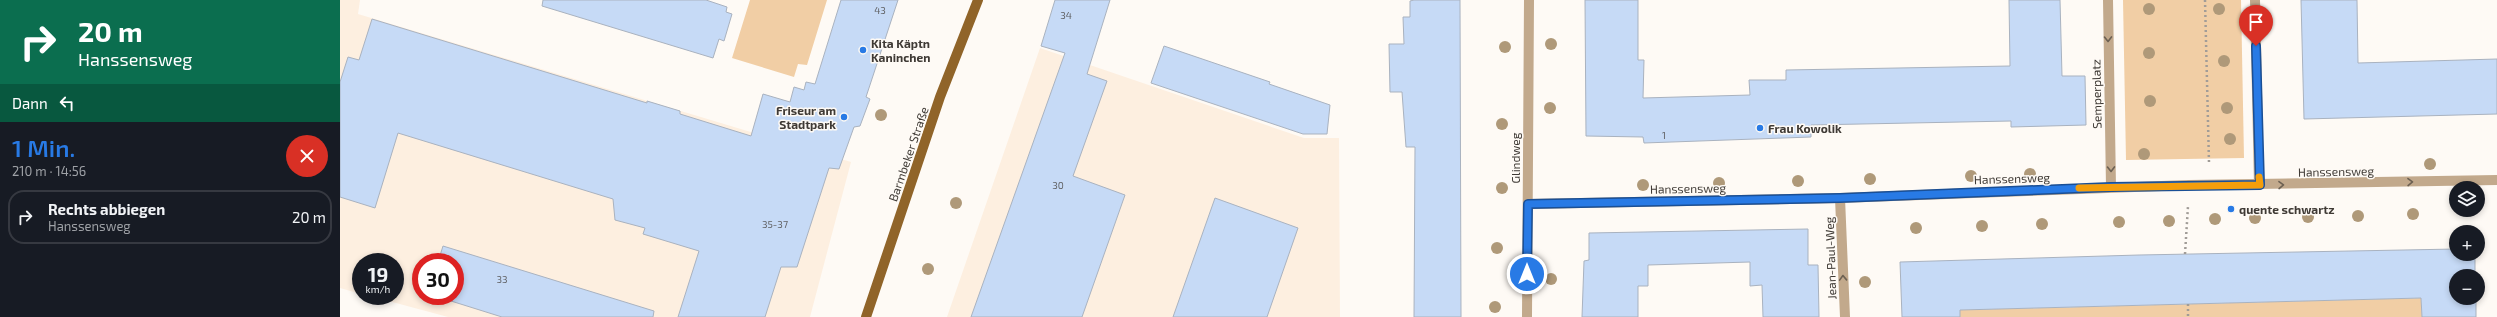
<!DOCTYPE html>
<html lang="de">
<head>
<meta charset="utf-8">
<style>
  :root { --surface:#171b24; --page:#20242c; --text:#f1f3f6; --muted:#9ea1a6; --line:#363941; --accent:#287ae5 }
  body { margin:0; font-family:"Exo 2",sans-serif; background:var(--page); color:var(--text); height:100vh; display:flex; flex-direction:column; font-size:15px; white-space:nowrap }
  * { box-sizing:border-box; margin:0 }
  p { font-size:13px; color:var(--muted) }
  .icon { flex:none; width:22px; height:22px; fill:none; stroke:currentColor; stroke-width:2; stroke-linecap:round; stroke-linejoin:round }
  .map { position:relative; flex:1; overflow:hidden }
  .drawer { display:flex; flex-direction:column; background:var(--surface); width:340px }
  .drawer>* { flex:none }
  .hud { background:#0b6e4f; color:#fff; overflow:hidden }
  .buttons { position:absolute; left:2109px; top:181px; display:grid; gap:8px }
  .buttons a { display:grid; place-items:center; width:36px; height:36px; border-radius:50%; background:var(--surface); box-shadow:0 2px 6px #0003; font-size:20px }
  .speed { position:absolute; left:12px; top:253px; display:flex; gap:8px; font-size:20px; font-weight:700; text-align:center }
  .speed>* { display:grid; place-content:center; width:52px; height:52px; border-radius:50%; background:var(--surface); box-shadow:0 2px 6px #0003; line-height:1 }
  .speed small { font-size:10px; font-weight:400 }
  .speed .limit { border:6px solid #d22; background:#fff; color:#111 }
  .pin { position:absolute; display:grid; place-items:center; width:34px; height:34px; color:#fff; margin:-41px -17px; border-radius:50% 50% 50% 0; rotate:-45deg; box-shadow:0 0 4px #0007 }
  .pin .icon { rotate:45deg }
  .me { position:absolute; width:44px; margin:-22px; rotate:0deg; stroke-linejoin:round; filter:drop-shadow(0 0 3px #0008) }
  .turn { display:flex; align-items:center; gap:14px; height:84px; padding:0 12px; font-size:18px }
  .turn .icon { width:52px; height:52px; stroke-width:2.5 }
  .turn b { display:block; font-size:28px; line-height:34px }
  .then { display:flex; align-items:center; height:38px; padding:0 12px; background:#0003; gap:8px; font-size:15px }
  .round { display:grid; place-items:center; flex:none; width:42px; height:42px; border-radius:21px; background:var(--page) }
  .summary { display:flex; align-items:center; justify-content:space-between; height:68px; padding:0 12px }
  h1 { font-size:24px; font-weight:600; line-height:30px; color:var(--accent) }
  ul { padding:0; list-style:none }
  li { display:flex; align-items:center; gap:12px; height:54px; margin:0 8px 6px; padding:0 4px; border:2px solid var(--line); border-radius:16px }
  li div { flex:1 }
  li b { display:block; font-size:15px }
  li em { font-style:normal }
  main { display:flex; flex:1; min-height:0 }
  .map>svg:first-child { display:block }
  .built { fill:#fdefe0; fill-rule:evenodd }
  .green { fill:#f1cea5 }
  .building { fill:#c6daf6; stroke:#a9b2bf }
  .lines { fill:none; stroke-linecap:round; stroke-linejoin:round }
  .path { stroke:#a19c97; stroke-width:2.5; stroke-dasharray:2 3; stroke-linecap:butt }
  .minor { stroke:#c2a98c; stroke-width:10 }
  .major { stroke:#906429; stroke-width:10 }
  .tree { fill:#af9979 }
  .oneway { stroke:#6d6153 }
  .route-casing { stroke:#1a4f95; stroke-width:10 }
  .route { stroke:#287ae5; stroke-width:7 }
  .slow { stroke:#f59e0b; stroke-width:7 }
  .poi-dot { fill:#287ae5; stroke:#fefaf5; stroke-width:1.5 }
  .labels { text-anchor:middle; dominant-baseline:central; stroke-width:3; stroke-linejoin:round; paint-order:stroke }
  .number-label { font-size:10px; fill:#616265 }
  .poi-label { font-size:12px; font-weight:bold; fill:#3f3a35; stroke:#fefaf5; text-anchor:start }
  .street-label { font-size:12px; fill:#3f3a35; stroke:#fefaf5 }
</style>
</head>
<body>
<main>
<section class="drawer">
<div class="hud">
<div class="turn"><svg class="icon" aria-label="right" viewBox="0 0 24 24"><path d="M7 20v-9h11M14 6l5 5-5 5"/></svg><div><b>20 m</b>Hanssensweg</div></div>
<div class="then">Dann<svg class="icon" aria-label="left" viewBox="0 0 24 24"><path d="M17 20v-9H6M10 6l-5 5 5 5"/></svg></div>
</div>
<div class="summary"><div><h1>1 Min.</h1><p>210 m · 14:56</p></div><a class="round" style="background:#d93025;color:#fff"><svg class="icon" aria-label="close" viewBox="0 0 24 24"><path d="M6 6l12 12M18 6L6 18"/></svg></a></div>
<ul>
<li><svg class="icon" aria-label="right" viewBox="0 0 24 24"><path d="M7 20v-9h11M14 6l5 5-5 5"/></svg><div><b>Rechts abbiegen</b><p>Hanssensweg</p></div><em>20 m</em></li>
</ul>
</section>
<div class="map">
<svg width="2157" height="317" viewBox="0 0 2157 317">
  <rect width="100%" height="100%" fill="#fefaf5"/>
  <g class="built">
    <path d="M 0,0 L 20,0 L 18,14 L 511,162 L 470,317 L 108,317 L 30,296 L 55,296 L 55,262 L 21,262 L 21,294 L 0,288 ZM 81,262 L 115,262 L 115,296 L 81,296 Z"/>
    <path d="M 700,48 L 964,138 L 999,138 L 1000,317 L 607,317 Z"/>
  </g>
  <g class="green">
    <path d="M 410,0 L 487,0 L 467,65 L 458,64 L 454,77 L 392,58 Z"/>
    <path d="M 1783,0 L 1901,0 L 1904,158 L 1786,160 Z"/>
    <path d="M 2081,298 L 2082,317 L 1620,317 L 1620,310 Z"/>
  </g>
  <g class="building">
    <path d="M 203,0 L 366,0 L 387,7 L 386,12 L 392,14 L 384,41 L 379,39 L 373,58 L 202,6 Z"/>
    <path d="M 501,0 L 558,0 L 526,97 L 530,99 L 520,126 L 514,127 L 499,169 L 489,168 L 457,267 L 441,267 L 425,317 L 338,317 L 359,251 L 303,234 L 305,228 L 275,220 L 273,199 L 58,133 L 35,208 L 0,197 L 0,82 L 8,57 L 19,60 L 32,19 L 307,103 L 307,101 L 340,111 L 340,114 L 411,136 L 423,94 L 450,102 L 454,87 L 464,90 L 466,82 L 475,84 Z"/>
    <path d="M 715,0 L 770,0 L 747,74 L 767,81 L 733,176 L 785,195 L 742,317 L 631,317 L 725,53 L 701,46 Z"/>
    <path d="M 1074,0 L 1120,0 L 1121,317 L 1074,317 L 1075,147 L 1066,147 L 1062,92 L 1050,92 L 1049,44 L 1064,44 L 1063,17 L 1070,17 L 1070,1 Z"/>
    <path d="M 1245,0 L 1298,0 L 1298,60 L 1304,60 L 1303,98 L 1410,95 L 1409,80 L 1446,80 L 1446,70 L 1670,66 L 1669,0 L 1720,0 L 1722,76 L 1745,76 L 1746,125 L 1671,127 L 1671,121 L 1471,125 L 1471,137 L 1304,143 L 1303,137 L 1246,136 Z"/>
    <path d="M 1961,0 L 2017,0 L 2018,63 L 2157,59 L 2157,114 L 1964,119 Z"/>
    <path d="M 824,46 L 930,82 L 929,84 L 990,105 L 987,134 L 963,134 L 811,83 Z"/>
    <path d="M 875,198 L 958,228 L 927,317 L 833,317 Z"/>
    <path d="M 1468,229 L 1468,265 L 1478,265 L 1479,317 L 1423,317 L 1422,285 L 1410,286 L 1410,262 L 1308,265 L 1308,286 L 1298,286 L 1298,317 L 1242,317 L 1244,261 L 1249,260 L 1249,233 Z"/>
    <path d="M 103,246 L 314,311 L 313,317 L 162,317 L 95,296 L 115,296 L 115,262 L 98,262 Z"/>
    <path d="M 2116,249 L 2116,254 L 2135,254 L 2135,276 L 2116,276 L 2116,298 L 2136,298 L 2136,317 L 2082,317 L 2081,298 L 1620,310 L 1620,317 L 1562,317 L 1560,262 L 1799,255 Z"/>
  </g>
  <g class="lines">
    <g class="path">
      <path d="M 1865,0 L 1869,163"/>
      <path d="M 1845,254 L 1848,206"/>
      <path d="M 1848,304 L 1848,317"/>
    </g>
    <g class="minor">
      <path d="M 1768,0 L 1771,187"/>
      <path d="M 1915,0 L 1919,185"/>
      <path d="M 1500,198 L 1505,317"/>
      <path d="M 1188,204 L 1500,198 L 1849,185 L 2157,180"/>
      <path d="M 1187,317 L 1189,0"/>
    </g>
    <path class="major" d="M 526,317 L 600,97 L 638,0"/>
  </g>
  <g class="tree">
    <circle cx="1809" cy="9" r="6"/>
    <circle cx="1879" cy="9" r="6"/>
    <circle cx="1211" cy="44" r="6"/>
    <circle cx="1165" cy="47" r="6"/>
    <circle cx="1809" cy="53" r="6"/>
    <circle cx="1884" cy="61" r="6"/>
    <circle cx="1810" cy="101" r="6"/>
    <circle cx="1210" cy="108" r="6"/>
    <circle cx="1887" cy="108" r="6"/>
    <circle cx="541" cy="115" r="6"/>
    <circle cx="1162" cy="124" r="6"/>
    <circle cx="1890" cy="139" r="6"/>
    <circle cx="1804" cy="154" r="6"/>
    <circle cx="2090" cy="164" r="6"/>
    <circle cx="1690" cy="174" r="6"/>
    <circle cx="1631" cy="176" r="6"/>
    <circle cx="1530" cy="179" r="6"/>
    <circle cx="1458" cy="181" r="6"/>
    <circle cx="1379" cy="183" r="6"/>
    <circle cx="1303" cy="185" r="6"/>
    <circle cx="1162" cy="188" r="6"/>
    <circle cx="616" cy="203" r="6"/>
    <circle cx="2073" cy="214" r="6"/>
    <circle cx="2018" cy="216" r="6"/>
    <circle cx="1968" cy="217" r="6"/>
    <circle cx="1915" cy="218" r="6"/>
    <circle cx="1875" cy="219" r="6"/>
    <circle cx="1829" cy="221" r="6"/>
    <circle cx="1779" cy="222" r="6"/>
    <circle cx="1702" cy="224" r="6"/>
    <circle cx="1642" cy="226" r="6"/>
    <circle cx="1576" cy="228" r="6"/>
    <circle cx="1157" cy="248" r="6"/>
    <circle cx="588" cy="269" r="6"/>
    <circle cx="1211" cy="279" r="6"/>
    <circle cx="1525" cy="282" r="6"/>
    <circle cx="1155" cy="307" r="6"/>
  </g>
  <defs><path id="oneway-chevron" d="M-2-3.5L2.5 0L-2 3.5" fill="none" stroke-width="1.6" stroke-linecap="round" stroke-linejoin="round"/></defs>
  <g class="oneway">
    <use href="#oneway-chevron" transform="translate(1768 39) rotate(89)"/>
    <use href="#oneway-chevron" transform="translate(1771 169) rotate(89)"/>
    <use href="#oneway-chevron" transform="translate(2070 182) rotate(-1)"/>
    <use href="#oneway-chevron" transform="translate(1941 185) rotate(-1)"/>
    <use href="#oneway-chevron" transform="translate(1503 278) rotate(-92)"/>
  </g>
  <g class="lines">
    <g class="route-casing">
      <path id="route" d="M 1187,274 L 1188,204 L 1500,198 L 1771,187 L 1920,185 L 1916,46"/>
    </g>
    <use href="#route" class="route"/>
    <path class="slow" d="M 1739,188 L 1920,185 L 1919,177"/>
  </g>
  <g class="poi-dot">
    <circle cx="523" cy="50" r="4"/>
    <circle cx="504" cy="117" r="4"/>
    <circle cx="1420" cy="128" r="4"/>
    <circle cx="1891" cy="209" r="4"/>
  </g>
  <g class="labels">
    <g class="number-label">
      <text x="540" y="10">43</text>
      <text x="726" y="15">34</text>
      <text x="1324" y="135">1</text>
      <text x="718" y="185">30</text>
      <text x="435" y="224">35-37</text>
      <text x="162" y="279">33</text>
    </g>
    <g class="poi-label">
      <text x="531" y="43">Kita Käptn<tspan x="531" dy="14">Kaninchen</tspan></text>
      <text x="496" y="110" text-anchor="end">Friseur am<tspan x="496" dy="14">Stadtpark</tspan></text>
      <text x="1428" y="128">Frau Kowolik</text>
      <text x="1899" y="209">quente schwartz</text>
    </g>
    <g class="street-label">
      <text transform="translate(1756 94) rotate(-91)">Semperplatz</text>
      <text transform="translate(568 154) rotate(-71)">Barmbeker Straße</text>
      <text transform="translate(1175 158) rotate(-90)">Glindweg</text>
      <text transform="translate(1996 171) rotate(-1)">Hanssensweg</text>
      <text transform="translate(1672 178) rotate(-2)">Hanssensweg</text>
      <text transform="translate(1348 188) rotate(-1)">Hanssensweg</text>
      <text transform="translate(1490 258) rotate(-92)">Jean-Paul-Weg</text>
    </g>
  </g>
</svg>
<div class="buttons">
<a><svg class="icon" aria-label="layers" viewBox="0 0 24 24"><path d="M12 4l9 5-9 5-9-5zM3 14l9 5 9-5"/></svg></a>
<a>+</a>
<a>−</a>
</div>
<div class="speed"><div>19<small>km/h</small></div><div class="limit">30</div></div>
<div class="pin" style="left:1916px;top:46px;background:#d93025"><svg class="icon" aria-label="arrive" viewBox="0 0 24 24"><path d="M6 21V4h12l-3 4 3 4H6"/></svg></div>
<svg class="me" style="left:1187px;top:274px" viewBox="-20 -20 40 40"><circle r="17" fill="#287ae5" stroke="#fff" stroke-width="3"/><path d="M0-11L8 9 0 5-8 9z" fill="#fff"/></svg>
</div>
</main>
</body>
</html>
